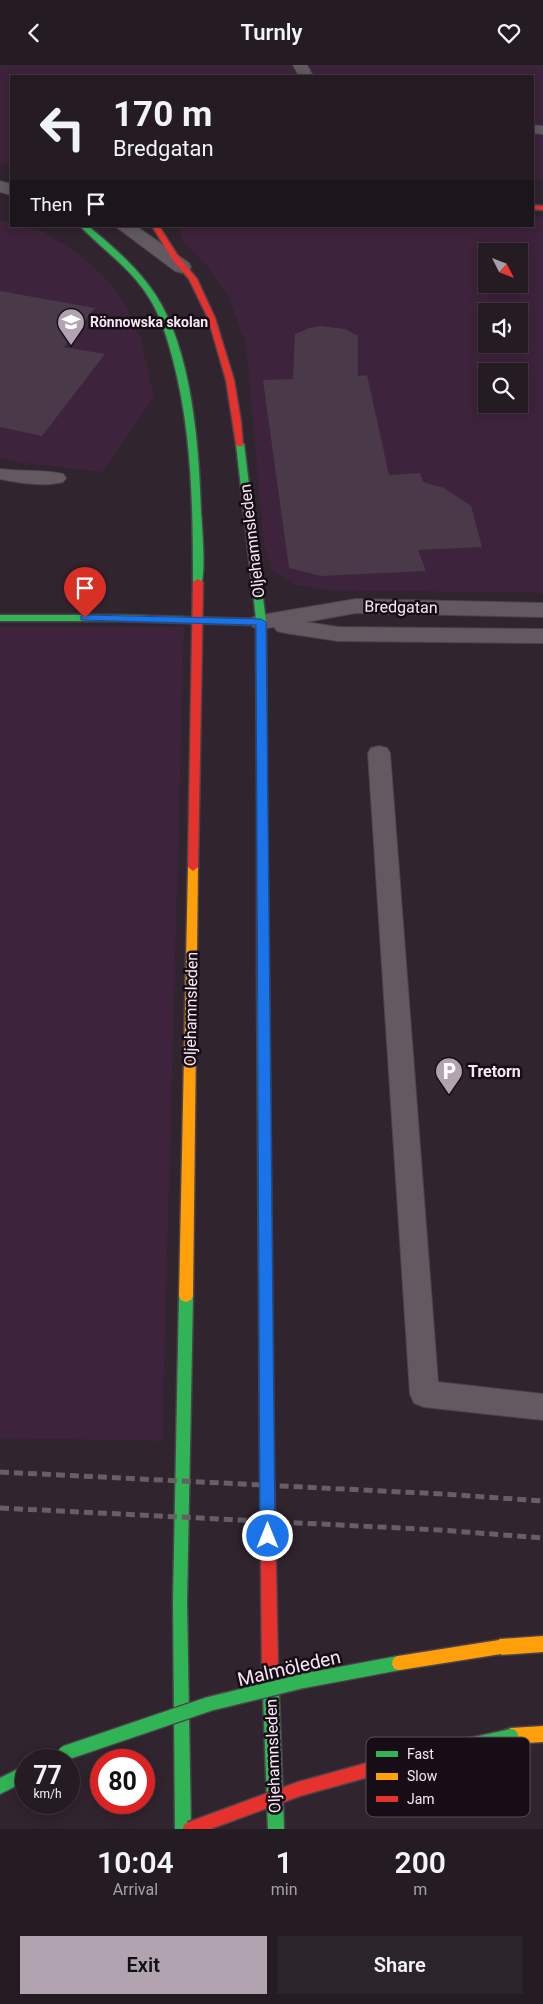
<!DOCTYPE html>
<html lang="en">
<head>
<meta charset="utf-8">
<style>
  :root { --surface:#241b23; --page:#2c242b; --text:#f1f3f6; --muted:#a3a1a6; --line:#413941; --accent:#b2a3b0 }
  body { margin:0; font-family:Roboto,sans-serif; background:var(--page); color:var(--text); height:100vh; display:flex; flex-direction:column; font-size:19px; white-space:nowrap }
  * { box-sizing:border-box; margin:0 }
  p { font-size:16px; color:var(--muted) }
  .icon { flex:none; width:28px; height:28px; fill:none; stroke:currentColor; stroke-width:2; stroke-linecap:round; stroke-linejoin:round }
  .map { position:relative; height:1764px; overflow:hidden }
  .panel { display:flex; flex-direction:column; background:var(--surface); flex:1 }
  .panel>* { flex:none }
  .hud { position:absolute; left:10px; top:10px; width:524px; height:152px; border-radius:0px; box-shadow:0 2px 12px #0003,0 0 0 1px var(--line); background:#241b23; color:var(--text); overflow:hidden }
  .needle { width:32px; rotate:132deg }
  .buttons { position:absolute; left:478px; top:178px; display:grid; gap:10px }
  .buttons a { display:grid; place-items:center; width:50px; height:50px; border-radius:0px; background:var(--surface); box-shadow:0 2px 12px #0003,0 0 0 1px var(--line); font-size:25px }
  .speed { position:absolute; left:15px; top:1684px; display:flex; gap:10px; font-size:25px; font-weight:700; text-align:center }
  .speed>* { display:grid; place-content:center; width:65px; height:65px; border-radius:50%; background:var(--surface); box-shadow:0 2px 12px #0003,0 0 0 1px var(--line); line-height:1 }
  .speed small { font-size:12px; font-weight:400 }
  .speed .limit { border:8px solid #d22; background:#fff; color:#111 }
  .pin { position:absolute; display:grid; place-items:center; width:42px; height:42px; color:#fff; margin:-51px -21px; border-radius:50% 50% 50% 0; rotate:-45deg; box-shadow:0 0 5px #0007 }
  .pin .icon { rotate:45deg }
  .me { position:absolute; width:55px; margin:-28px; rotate:0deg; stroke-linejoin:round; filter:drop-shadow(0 0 4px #0008) }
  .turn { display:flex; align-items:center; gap:18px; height:105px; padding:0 20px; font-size:22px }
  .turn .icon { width:65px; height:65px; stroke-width:2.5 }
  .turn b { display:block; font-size:35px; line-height:42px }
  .then { display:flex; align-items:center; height:48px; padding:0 20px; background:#0003; gap:10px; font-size:19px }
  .eta { display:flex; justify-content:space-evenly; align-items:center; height:85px; text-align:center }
  .eta b { font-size:30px; font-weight:600; line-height:35px }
  .button { display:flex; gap:10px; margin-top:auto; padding:10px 20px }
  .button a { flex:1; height:58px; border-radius:0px; background:var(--accent); color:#111; font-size:20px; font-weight:600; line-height:58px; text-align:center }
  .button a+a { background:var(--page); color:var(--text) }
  header { display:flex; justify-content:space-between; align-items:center; height:65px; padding:0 20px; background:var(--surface); font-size:22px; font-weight:600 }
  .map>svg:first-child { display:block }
  .built { fill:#3d233b; fill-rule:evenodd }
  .building { fill:#4a3948 }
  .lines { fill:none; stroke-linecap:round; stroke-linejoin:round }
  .lane-casing { stroke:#4c424c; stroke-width:2 }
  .street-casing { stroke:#4c424c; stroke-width:2 }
  .fast-casing { stroke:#4c424c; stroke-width:3 }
  .slow-casing { stroke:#4c424c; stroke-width:3 }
  .jam-casing { stroke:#4c424c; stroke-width:3 }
  .lane { fill:#625961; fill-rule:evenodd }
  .street { fill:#625961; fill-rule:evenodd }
  .fast { fill:#30b455; fill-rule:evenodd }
  .slow { fill:#ff9f0a; fill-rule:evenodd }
  .jam { fill:#e5322d; fill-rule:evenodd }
  .rail { stroke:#675f66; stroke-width:5; stroke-dasharray:9 5; stroke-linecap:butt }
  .fast-bridge-casing { stroke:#4c424c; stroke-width:17; stroke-linecap:butt }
  .slow-bridge-casing { stroke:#4c424c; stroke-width:17; stroke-linecap:butt }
  .jam-bridge-casing { stroke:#4c424c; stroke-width:17; stroke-linecap:butt }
  .fast-bridge { stroke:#30b455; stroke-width:14 }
  .slow-bridge { stroke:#ff9f0a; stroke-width:14 }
  .jam-bridge { stroke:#e5322d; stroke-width:14 }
  .route { fill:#1a73e8; stroke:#114b97 }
  .labels { text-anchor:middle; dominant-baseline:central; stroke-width:5; stroke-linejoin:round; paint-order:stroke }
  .far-poi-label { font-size:14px; font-weight:bold; fill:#f8e8f6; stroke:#170d16; text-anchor:start }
  .street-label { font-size:16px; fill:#f8e8f6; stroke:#170d16 }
  .poi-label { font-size:16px; font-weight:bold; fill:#f8e8f6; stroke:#170d16; text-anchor:start }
  .near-street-label { font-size:19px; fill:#f8e8f6; stroke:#170d16 }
  .key { fill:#170d16; stroke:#5a4f59; stroke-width:1 }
  .key-label { font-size:14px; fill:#f8e8f6 }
</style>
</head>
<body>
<header><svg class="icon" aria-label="back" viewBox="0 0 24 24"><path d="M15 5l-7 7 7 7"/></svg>Turnly<svg class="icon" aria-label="heart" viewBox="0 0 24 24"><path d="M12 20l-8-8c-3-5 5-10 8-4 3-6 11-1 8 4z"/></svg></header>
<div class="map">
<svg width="543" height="1764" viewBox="0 0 543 1764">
  <rect width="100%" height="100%" fill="#30242f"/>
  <g class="built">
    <path d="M 0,0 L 543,0 L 543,115 L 533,114 L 532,11 L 11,11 L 11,101 L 0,98 Z"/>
    <path d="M 533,150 L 543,152 L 543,528 L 322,525 L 297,520 L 272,505 L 264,481 L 246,279 L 228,230 L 206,200 L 183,176 L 179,161 L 532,161 ZM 486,186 L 519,186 L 519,219 L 486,219 ZM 486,246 L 519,246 L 519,279 L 486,279 ZM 486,306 L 519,306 L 519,339 L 486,339 Z"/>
    <path d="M 0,155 L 11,158 L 11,161 L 22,161 L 44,167 L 76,187 L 103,211 L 122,234 L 140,271 L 154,332 L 102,407 L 24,398 L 0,393 Z"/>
    <path d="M 0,562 L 184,562 L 162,1376 L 0,1373 Z"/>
  </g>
  <g class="building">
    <path d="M 0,226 L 95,243 L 64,282 L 105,289 L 42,371 L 0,362 Z"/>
    <path d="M 321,261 L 345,264 L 358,271 L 358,311 L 367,310 L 389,410 L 420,408 L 423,417 L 444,423 L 471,441 L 482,482 L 418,485 L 426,506 L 321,511 L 289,503 L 263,315 L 293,314 L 295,269 L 309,263 Z"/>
  </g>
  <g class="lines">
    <g class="lane-casing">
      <g id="lane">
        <path d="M 293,0 L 307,0 L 313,11 L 299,11 Z"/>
        <path d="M 532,60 L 543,61 L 543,69 L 532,68 Z"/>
        <path d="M 0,404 C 21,407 43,404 63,409 L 66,413 L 63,417 C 44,422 20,418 0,414 Z"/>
        <path d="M 379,681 L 387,683 L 390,688 L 438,1317 L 543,1329 L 543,1355 L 424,1342 L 414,1338 L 410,1329 L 368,688 L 371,683 Z"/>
      </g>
    </g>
    <g class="street-casing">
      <g id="street">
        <path d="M 0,116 L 11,119 L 11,130 L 0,127 Z"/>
        <path d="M 115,161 L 136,161 L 189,198 L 191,202 L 189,206 L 182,208 L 175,206 Z"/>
        <path d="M 356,534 L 543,538 L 543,552 L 356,548 L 306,557 L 338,562 L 543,564 L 543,578 L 338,576 L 285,568 L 277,566 L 274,562 L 261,564 L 253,562 L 249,557 L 253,552 L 261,550 Z"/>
      </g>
    </g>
    <g class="fast-casing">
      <g id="fast">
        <path d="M 80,161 L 88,161 C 112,181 137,202 155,229 C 192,285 199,381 201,447 C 202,462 206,508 201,519 L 198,520 L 193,517 C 193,443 192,367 173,295 C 167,272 160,248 146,228 C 128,201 102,184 80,161 Z"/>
        <path d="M 240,376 L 244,379 L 266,557 L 267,729 L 262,733 L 257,729 L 256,560 L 117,556 L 0,556 L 0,550 L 117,550 L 256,554 L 236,379 Z"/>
        <path d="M 263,901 L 267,902 L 269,905 L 274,1404 L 272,1409 L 267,1411 L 262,1409 L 260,1404 L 257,905 L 259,902 Z"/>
        <path d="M 186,1225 L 191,1227 L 193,1231 L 187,1537 L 191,1764 L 175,1764 L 173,1537 L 179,1231 L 181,1227 Z"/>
        <path d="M 270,1596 L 275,1599 L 278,1604 L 284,1764 L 268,1764 L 262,1604 L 265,1599 Z"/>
        <path d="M 26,1700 L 26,1716 L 0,1729 L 0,1713 Z"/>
      </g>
    </g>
    <g class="slow-casing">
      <g id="slow">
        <path d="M 193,798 L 198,802 L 193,1231 L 191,1235 L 186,1237 L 181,1235 L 179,1231 L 188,802 Z"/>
        <path d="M 543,1571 L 543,1587 L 500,1590 L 495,1587 L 492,1582 L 495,1577 L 500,1574 Z"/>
        <path d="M 543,1661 L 543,1677 L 511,1679 L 505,1677 L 503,1671 L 505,1665 L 511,1663 Z"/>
      </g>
    </g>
    <g class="jam-casing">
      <g id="jam">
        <path d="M 532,140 L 543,141 L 543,145 L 532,144 Z"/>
        <path d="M 152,161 L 159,161 L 178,191 L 197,214 L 215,253 L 234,315 L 241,357 L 243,381 L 237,381 L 236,379 L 226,315 L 208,253 L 189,214 L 173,195 Z"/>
        <path d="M 198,514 L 203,517 L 198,802 L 193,806 L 188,802 L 193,517 Z"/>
        <path d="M 262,725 L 267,729 L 269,905 L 267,908 L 259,908 L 257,905 L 257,729 Z"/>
        <path d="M 267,1397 L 272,1399 L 274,1404 L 278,1604 L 275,1609 L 270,1612 L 265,1609 L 262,1604 L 260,1404 L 262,1399 Z"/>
      </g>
    </g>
    <use href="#lane" class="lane"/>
    <use href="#street" class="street"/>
    <use href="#fast" class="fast"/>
    <use href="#slow" class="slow"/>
    <use href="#jam" class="jam"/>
    <g class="rail">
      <path d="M 0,1407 L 443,1429 L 543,1436"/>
      <path d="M 0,1443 L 440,1465 L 543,1473"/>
    </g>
    <g class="fast-bridge-casing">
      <g id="fast-bridge">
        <path d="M 65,1688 L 209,1639 L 303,1616 L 399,1598"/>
        <path d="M 411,1693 L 511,1671"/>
      </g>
    </g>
    <g class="slow-bridge-casing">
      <path id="slow-bridge" d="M 399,1598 L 500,1582"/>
    </g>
    <g class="jam-bridge-casing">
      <path id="jam-bridge" d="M 190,1764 L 299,1724 L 411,1693"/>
    </g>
    <use href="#fast-bridge" class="fast-bridge"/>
    <use href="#slow-bridge" class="slow-bridge"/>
    <use href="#jam-bridge" class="jam-bridge"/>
  </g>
  <path class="route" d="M 85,550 L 261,554 L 266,557 L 275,1471 L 273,1476 L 268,1478 L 262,1476 L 260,1471 L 256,560 L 81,555 L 81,551 Z"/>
  <defs>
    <g id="school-pin" transform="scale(1.4375)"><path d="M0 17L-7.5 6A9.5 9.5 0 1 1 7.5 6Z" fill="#b2a3b0" stroke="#170d16"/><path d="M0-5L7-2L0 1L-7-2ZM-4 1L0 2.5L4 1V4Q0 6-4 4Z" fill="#fff"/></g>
    <g id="parking-pin" transform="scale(1.4375)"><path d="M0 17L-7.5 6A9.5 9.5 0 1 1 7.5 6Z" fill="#b2a3b0" stroke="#170d16"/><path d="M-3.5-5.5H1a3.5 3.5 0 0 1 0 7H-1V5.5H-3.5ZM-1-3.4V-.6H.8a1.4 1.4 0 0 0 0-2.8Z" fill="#fff"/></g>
  </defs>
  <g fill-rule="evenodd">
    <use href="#school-pin" x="71" y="257"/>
    <use href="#parking-pin" x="449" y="1006"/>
  </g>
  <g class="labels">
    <g class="far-poi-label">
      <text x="90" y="257">Rönnowska skolan</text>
    </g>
    <g class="street-label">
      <text transform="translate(252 476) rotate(-97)">Oljehamnsleden</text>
      <text transform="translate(401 542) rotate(1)">Bredgatan</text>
      <text transform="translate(191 944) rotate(-89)">Oljehamnsleden</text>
      <text transform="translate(273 1691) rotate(-92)">Oljehamnsleden</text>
    </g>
    <g class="poi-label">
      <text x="468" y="1006">Tretorn</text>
    </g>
    <g class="near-street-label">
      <text transform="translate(289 1603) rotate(-13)">Malmöleden</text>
    </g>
  </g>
  <rect x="366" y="1672" width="164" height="80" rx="8" class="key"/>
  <rect x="376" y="1686" width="22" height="6" fill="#30b455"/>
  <rect x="376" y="1708" width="22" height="7" fill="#ff9f0a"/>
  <rect x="376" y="1731" width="22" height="6" fill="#e5322d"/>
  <g class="key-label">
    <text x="407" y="1694">Fast</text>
    <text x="407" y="1716">Slow</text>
    <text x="407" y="1739">Jam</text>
  </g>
</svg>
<div class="buttons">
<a><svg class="needle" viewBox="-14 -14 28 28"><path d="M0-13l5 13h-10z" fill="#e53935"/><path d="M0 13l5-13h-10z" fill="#a3a1a6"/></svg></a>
<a><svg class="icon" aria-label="sound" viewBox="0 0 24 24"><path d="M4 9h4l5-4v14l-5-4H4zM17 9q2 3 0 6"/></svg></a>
<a><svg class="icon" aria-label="search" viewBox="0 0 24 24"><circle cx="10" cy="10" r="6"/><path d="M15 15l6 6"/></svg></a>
</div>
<div class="speed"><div>77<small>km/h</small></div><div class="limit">80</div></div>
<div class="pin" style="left:85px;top:553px;background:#d93025"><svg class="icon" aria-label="arrive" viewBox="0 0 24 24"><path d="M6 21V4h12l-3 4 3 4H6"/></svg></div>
<svg class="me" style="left:268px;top:1471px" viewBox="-20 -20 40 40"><circle r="17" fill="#1a73e8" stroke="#fff" stroke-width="3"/><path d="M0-11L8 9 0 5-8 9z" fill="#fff"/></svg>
<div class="hud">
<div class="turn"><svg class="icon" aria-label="left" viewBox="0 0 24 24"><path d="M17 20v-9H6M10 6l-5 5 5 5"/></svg><div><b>170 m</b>Bredgatan</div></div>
<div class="then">Then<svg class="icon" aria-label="arrive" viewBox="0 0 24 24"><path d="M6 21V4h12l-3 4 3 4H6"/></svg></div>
</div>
</div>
<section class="panel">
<div class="eta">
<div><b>10:04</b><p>Arrival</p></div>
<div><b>1</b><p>min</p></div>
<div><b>200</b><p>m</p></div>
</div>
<div class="button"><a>Exit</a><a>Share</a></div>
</section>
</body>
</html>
